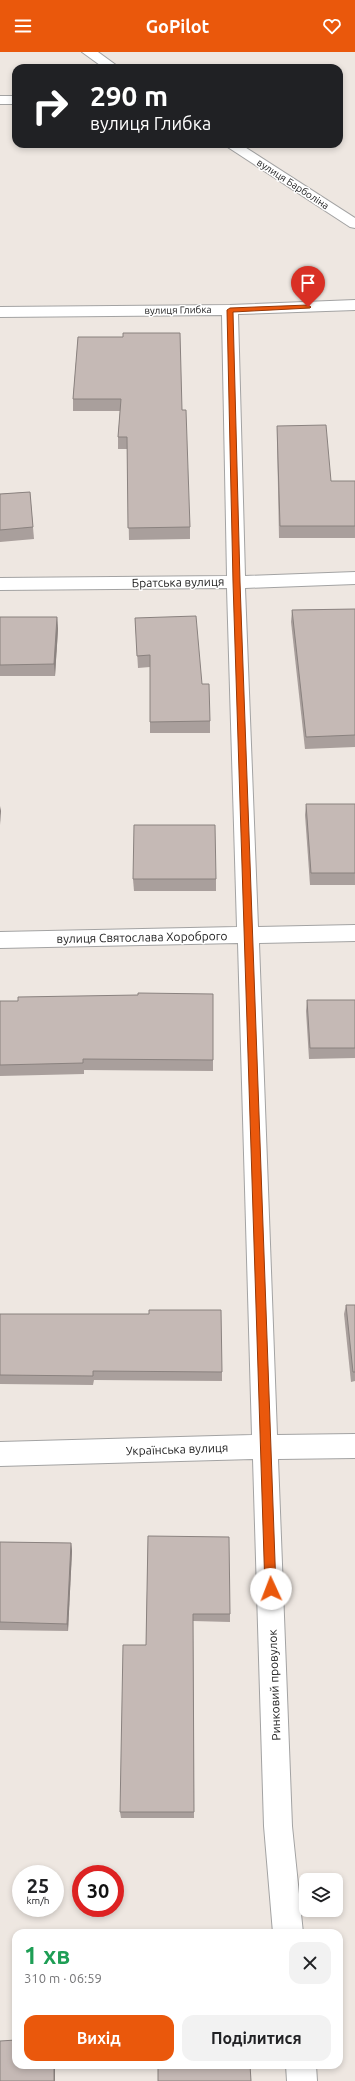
<!DOCTYPE html>
<html lang="uk">
<head>
<meta charset="utf-8">
<style>
  :root { --surface:#fff; --page:#f2f2f2; --text:#202124; --muted:#757577; --accent:#ea580c }
  body { margin:0; font-family:Ubuntu,sans-serif; background:var(--page); color:var(--text); height:100vh; display:flex; flex-direction:column; font-size:15px; white-space:nowrap }
  * { box-sizing:border-box; margin:0 }
  p { font-size:13px; color:var(--muted) }
  .icon { flex:none; width:22px; height:22px; fill:none; stroke:currentColor; stroke-width:2; stroke-linecap:round; stroke-linejoin:round }
  .map { position:relative; flex:1; overflow:hidden }
  .panel { position:absolute; left:12px; top:1877px; width:331px; height:140px; display:flex; flex-direction:column; background:var(--surface); border-radius:12px; box-shadow:0 2px 6px #0003 }
  .panel>* { flex:none }
  .guide { position:absolute; left:12px; top:12px; width:331px; height:84px; border-radius:12px; box-shadow:0 2px 6px #0003; background:#202124; color:#fff; overflow:hidden }
  .controls { position:absolute; left:299px; top:1821px; display:grid; gap:8px }
  .controls a { display:grid; place-items:center; width:44px; height:44px; border-radius:8px; background:var(--surface); box-shadow:0 2px 6px #0003; font-size:20px }
  .speed { position:absolute; left:12px; top:1813px; display:flex; gap:8px; font-size:20px; font-weight:700; text-align:center }
  .speed>* { display:grid; place-content:center; width:52px; height:52px; border-radius:50%; background:var(--surface); box-shadow:0 2px 6px #0003; line-height:1 }
  .speed small { font-size:10px; font-weight:400 }
  .speed .limit { border:6px solid #d22; background:#fff; color:#111 }
  .pin { position:absolute; display:grid; place-items:center; width:34px; height:34px; color:#fff; margin:-41px -17px; border-radius:50% 50% 50% 0; rotate:-45deg; box-shadow:0 0 4px #0007 }
  .pin .icon { rotate:45deg }
  .me { position:absolute; width:44px; margin:-22px; rotate:358deg; stroke-linejoin:round; filter:drop-shadow(0 0 3px #0008) }
  .turn { display:flex; align-items:center; gap:14px; height:84px; padding:0 12px; font-size:18px }
  .turn .icon { width:52px; height:52px; stroke-width:2.5 }
  .turn b { display:block; font-size:28px; line-height:34px }
  .round { display:grid; place-items:center; flex:none; width:42px; height:42px; border-radius:12px; background:var(--page) }
  .headline { display:flex; align-items:center; justify-content:space-between; height:68px; padding:0 12px }
  h1 { font-size:24px; font-weight:700; line-height:30px; color:#1e9e55 }
  .primary-button { display:flex; gap:8px; margin-top:auto; padding:8px 12px }
  .primary-button a { flex:1; height:46px; border-radius:12px; background:var(--accent); color:#fff; font-size:16px; font-weight:700; line-height:46px; text-align:center }
  .primary-button a+a { background:var(--page); color:var(--text) }
  header { display:flex; justify-content:space-between; align-items:center; height:52px; padding:0 12px; background:var(--accent); color:#fff; font-size:18px; font-weight:700 }
  .map>svg:first-child { display:block }
  .lines { fill:none; stroke-linecap:round; stroke-linejoin:round }
  .minor-casing { stroke:#a3a3a3; stroke-width:2 }
  .minor { fill:#fff; fill-rule:evenodd }
  .wall { fill:#a99f9c }
  .shaded-wall { fill:#8a827f }
  .building { fill:#c5b9b5; stroke:#8a827f }
  .route { fill:#ea580c; stroke:#983908 }
  .labels { text-anchor:middle; dominant-baseline:central; stroke-width:3; stroke-linejoin:round; paint-order:stroke }
  .far-street-label { font-size:10px; fill:#1c1c1c; stroke:#fff }
  .street-label { font-size:12px; fill:#1c1c1c; stroke:#fff }
</style>
</head>
<body>
<header><svg class="icon" aria-label="menu" viewBox="0 0 24 24"><path d="M4 6h16M4 12h16M4 18h16"/></svg>GoPilot<svg class="icon" aria-label="heart" viewBox="0 0 24 24"><path d="M12 20l-8-8c-3-5 5-10 8-4 3-6 11-1 8 4z"/></svg></header>
<div class="map">
<svg width="355" height="2029" viewBox="0 0 355 2029">
  <rect width="100%" height="100%" fill="#eee7e1"/>
  <g class="lines">
    <g class="minor-casing">
      <g id="minor">
        <path d="M 82,0 L 98,0 L 120,16 L 104,16 Z"/>
        <rect x="0" y="44" width="16" height="8"/>
        <path d="M 223,92 L 240,92 L 355,166 L 355,176 L 350,175 Z"/>
        <path d="M 355,248 L 355,258 L 238,262 L 245,524 L 355,520 L 355,532 L 245,536 L 258,875 L 355,873 L 355,889 L 259,891 L 277,1383 L 355,1382 L 355,1406 L 278,1407 L 292,1774 L 303,1881 L 273,1881 L 264,1774 L 253,1407 L 0,1414 L 0,1390 L 252,1383 L 238,891 L 0,896 L 0,880 L 237,875 L 227,536 L 0,538 L 0,526 L 227,524 L 222,263 L 0,265 L 0,255 L 230,253 Z"/>
        <path d="M 286,2013 L 316,2013 L 317,2029 L 287,2029 Z"/>
      </g>
    </g>
    <use href="#minor" class="minor"/>
  </g>
  <g class="wall">
    <path d="M 78,285 L 182,358 L 190,475 L 190,487 L 129,488 L 127,397 L 118,397 L 118,385 L 120,359 L 73,359 L 73,347 Z"/>
    <path d="M 277,374 L 331,429 L 355,429 L 355,486 L 279,486 L 277,386 Z"/>
    <path d="M 30,440 L 34,487 L 0,490 L 0,442 Z"/>
    <path d="M 355,557 L 355,695 L 305,697 L 291,570 L 292,558 Z"/>
    <path d="M 0,565 L 57,565 L 58,577 L 55,624 L 0,624 Z"/>
    <path d="M 135,566 L 202,632 L 210,669 L 210,681 L 150,681 L 150,615 L 138,616 Z"/>
    <path d="M 306,752 L 355,752 L 355,833 L 310,833 L 305,763 Z"/>
    <path d="M 133,827 L 216,827 L 216,839 L 134,839 Z"/>
    <path d="M 307,948 L 355,948 L 355,1006 L 309,1007 L 306,959 Z"/>
    <path d="M 0,949 L 213,1008 L 213,1019 L 84,1018 L 84,1022 L 0,1024 Z"/>
    <path d="M 346,1253 L 355,1253 L 355,1329 L 351,1330 L 344,1262 Z"/>
    <path d="M 0,1262 L 222,1320 L 222,1329 L 94,1328 L 93,1333 L 0,1332 Z"/>
    <path d="M 148,1484 L 230,1562 L 230,1570 L 193,1569 L 194,1766 L 121,1766 L 120,1760 L 146,1593 Z"/>
    <path d="M 0,1490 L 71,1491 L 72,1499 L 68,1579 L 0,1578 Z"/>
  </g>
  <g class="shaded-wall">
    <path d="M 57,565 L 58,577 L 55,624 L 54,612 Z"/>
    <path d="M 0,754 L 1,759 L 0,773 Z"/>
    <path d="M 71,1491 L 72,1499 L 68,1579 L 67,1572 Z"/>
    <rect x="54" y="2013" width="1" height="16"/>
  </g>
  <g class="building">
    <path d="M 123,281 L 180,281 L 182,358 L 186,358 L 190,475 L 128,476 L 127,385 L 118,385 L 121,347 L 73,347 L 78,285 L 123,285 Z"/>
    <path d="M 326,373 L 331,429 L 355,429 L 355,474 L 280,474 L 277,374 Z"/>
    <path d="M 30,440 L 33,475 L 0,478 L 0,442 Z"/>
    <path d="M 355,557 L 355,683 L 306,685 L 292,558 Z"/>
    <path d="M 196,564 L 202,632 L 209,632 L 210,669 L 150,670 L 150,603 L 137,604 L 135,566 Z"/>
    <path d="M 0,565 L 57,565 L 54,612 L 0,613 Z"/>
    <path d="M 306,752 L 355,752 L 355,821 L 311,821 Z"/>
    <path d="M 134,773 L 215,773 L 216,827 L 133,827 Z"/>
    <path d="M 138,941 L 213,942 L 213,1008 L 83,1007 L 83,1011 L 0,1013 L 0,949 L 18,949 L 18,945 L 138,943 Z"/>
    <path d="M 307,948 L 355,948 L 355,996 L 310,996 Z"/>
    <path d="M 346,1253 L 355,1253 L 355,1320 L 353,1320 Z"/>
    <path d="M 149,1258 L 221,1258 L 222,1320 L 93,1319 L 93,1324 L 0,1323 L 0,1262 L 149,1262 Z"/>
    <path d="M 148,1484 L 229,1485 L 230,1562 L 193,1562 L 194,1760 L 120,1760 L 123,1593 L 146,1593 Z"/>
    <path d="M 0,1490 L 71,1491 L 67,1572 L 0,1570 Z"/>
    <path d="M 16,1988 L 16,2013 L 54,2013 L 54,2029 L 0,2029 L 0,1989 Z"/>
    <path d="M 158,2013 L 250,2013 L 251,2029 L 158,2029 Z"/>
  </g>
  <path class="route" d="M 308,253 L 311,255 L 310,256 L 233,260 L 240,530 L 276,1537 L 275,1541 L 271,1543 L 267,1541 L 265,1537 L 233,530 L 227,258 L 230,256 Z"/>
  <g class="labels">
    <g class="far-street-label">
      <text transform="translate(293 132) rotate(33)">вулиця Барболіна</text>
      <text transform="translate(178 258) rotate(-1)">вулиця Глибка</text>
    </g>
    <g class="street-label">
      <text transform="translate(178 530) rotate(-1)">Братська вулиця</text>
      <text transform="translate(142 885) rotate(-1)">вулиця Святослава Хороброго</text>
      <text transform="translate(177 1397) rotate(-2)">Українська вулиця</text>
      <text transform="translate(274 1633) rotate(-92)">Ринковий провулок</text>
    </g>
  </g>
</svg>
<div class="controls">
<a><svg class="icon" aria-label="layers" viewBox="0 0 24 24"><path d="M12 4l9 5-9 5-9-5zM3 14l9 5 9-5"/></svg></a>
</div>
<div class="speed"><div>25<small>km/h</small></div><div class="limit">30</div></div>
<div class="pin" style="left:308px;top:255px;background:#d93025"><svg class="icon" aria-label="arrive" viewBox="0 0 24 24"><path d="M6 21V4h12l-3 4 3 4H6"/></svg></div>
<svg class="me" style="left:271px;top:1537px" viewBox="-20 -20 40 40"><circle r="19" fill="#fff"/><path d="M0-13L10 11 0 6-10 11z" fill="#ea580c"/></svg>
<div class="guide">
<div class="turn"><svg class="icon" aria-label="right" viewBox="0 0 24 24"><path d="M7 20v-9h11M14 6l5 5-5 5"/></svg><div><b>290 m</b>вулиця Глибка</div></div>
</div>
<section class="panel">
<div class="headline"><div><h1>1 хв</h1><p>310 m · 06:59</p></div><a class="round"><svg class="icon" aria-label="close" viewBox="0 0 24 24"><path d="M6 6l12 12M18 6L6 18"/></svg></a></div>
<div class="primary-button"><a>Вихід</a><a>Поділитися</a></div>
</section>
</div>
</body>
</html>
